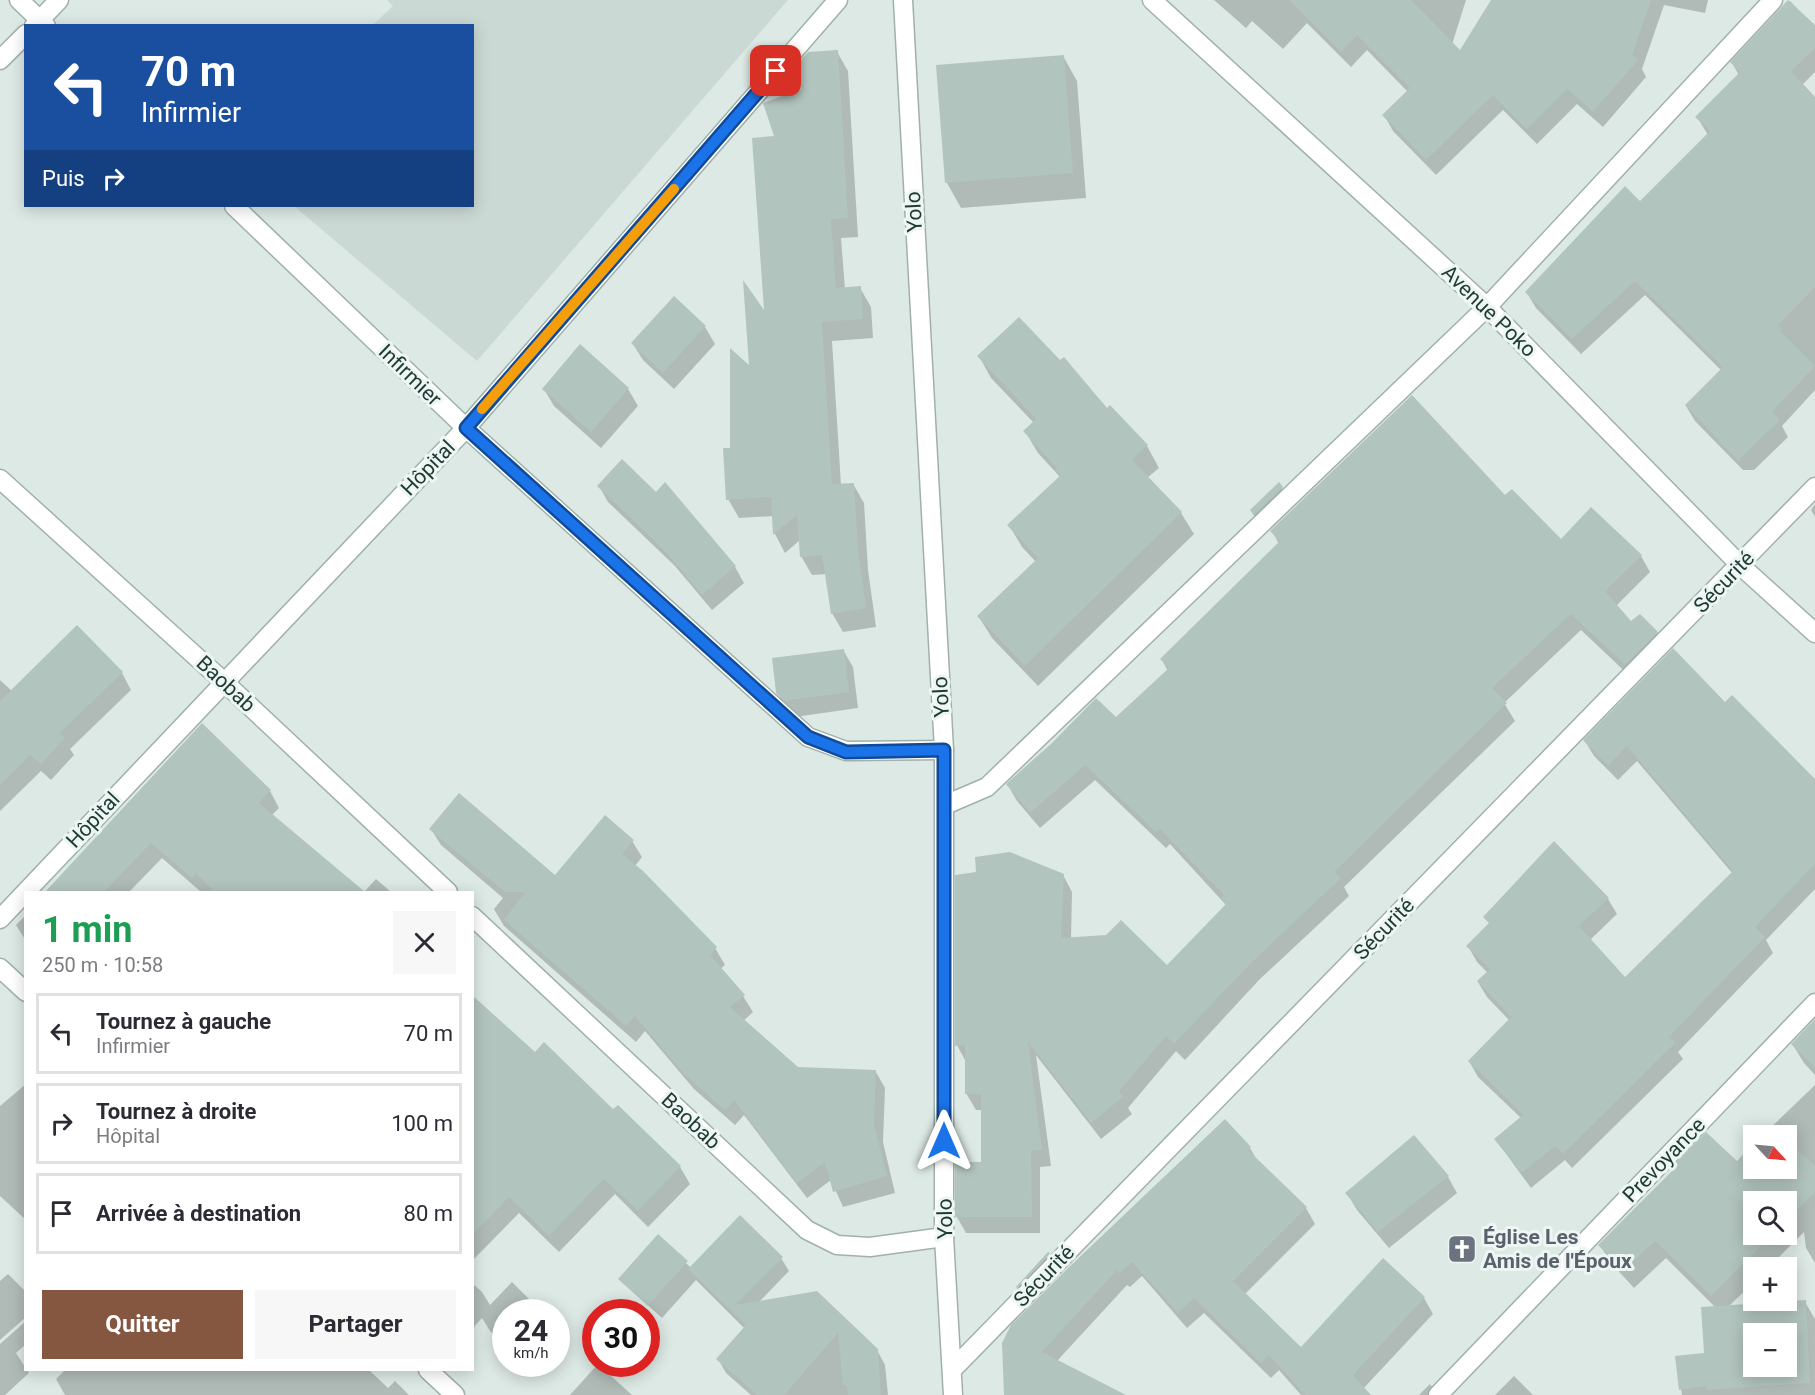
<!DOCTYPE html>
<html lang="fr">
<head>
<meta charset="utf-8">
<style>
  :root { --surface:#fff; --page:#f7f7f7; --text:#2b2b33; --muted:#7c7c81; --line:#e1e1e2; --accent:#855640 }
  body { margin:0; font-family:Roboto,sans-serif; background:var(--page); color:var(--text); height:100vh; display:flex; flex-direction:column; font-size:22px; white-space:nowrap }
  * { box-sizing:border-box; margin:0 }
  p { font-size:20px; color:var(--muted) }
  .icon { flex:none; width:33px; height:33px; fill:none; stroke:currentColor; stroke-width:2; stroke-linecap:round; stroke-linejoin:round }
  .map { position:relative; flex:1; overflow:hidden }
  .sheet { position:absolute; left:24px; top:891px; width:450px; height:480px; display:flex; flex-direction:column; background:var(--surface); border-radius:0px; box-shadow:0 3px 15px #0003 }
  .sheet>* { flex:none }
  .banner { position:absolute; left:24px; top:24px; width:450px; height:183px; border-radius:0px; box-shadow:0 3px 15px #0003; background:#1a4fa0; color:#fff; overflow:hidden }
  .needle { width:39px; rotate:116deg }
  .tools { position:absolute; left:1743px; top:1125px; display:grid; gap:12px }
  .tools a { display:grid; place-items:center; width:54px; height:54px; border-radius:0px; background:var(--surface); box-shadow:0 3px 15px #0003; font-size:30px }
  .speed { position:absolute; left:492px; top:1299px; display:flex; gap:12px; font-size:30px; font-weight:700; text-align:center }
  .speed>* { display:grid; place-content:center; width:78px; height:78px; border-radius:50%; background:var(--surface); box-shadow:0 3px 15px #0003; line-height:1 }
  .speed small { font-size:15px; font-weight:400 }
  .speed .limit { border:9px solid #d22; background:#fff; color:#111 }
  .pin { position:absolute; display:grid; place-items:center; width:51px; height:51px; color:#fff; margin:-26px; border-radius:12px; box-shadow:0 3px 9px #0006 }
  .me { position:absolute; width:66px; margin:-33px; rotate:0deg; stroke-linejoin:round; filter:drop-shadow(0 0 4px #0008) }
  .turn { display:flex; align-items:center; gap:21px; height:126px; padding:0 18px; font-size:27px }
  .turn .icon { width:78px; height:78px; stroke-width:2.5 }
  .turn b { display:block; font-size:42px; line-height:51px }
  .then { display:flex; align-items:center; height:57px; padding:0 18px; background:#0003; gap:12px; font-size:22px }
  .round { display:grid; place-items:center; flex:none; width:63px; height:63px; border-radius:0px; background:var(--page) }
  .head { display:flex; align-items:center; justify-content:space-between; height:102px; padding:0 18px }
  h1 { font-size:36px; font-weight:700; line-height:45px; color:#1e9e55 }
  .action { display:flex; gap:12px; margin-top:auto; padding:12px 18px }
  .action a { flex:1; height:69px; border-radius:0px; background:var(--accent); color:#fff; font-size:24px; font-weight:700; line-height:69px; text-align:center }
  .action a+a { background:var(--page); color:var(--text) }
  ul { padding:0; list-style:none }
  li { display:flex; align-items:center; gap:18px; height:81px; margin:0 12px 9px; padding:0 6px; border:3px solid var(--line); border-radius:0px }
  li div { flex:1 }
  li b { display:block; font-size:22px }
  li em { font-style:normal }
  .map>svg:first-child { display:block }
  .built { fill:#cbd9d4 }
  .shadow { fill:#0003; fill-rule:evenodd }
  .building { fill:#b2c4be; fill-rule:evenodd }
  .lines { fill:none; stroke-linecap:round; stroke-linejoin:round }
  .street-casing { stroke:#a0b1ac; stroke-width:21 }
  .street { stroke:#fff; stroke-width:18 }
  .route-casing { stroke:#114b97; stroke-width:15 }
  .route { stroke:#1a73e8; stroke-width:10 }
  .slow { stroke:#f59e0b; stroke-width:10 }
  .labels { text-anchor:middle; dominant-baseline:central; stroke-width:6; stroke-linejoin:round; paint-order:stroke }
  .street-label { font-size:21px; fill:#1f3934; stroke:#edf6f2 }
  .worship-label { font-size:21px; font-weight:bold; fill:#5b616d; stroke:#edf6f2; text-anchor:start }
</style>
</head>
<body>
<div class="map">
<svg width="1815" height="1395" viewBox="0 0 1815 1395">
  <rect width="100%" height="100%" fill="#dde9e5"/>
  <path class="built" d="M 387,0 L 788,0 L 477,361 L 294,206 L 472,206 L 472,26 L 373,25 L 393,6 Z"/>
  <g class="shadow">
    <path d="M 1214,0 L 1466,0 L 1444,70 L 1568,0 L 1708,0 L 1705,13 L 1664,5 L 1642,69 L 1646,77 L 1603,127 L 1577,104 L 1537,144 L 1503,110 L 1436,175 L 1393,131 L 1384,115 L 1408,92 L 1367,50 L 1351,67 L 1307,23 L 1283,49 L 1252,21 L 1246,28 Z"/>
    <path d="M 1790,1 L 1815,27 L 1815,72 L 1802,85 L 1815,99 L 1815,390 L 1782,426 L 1788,437 L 1754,470 L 1743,470 L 1695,421 L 1686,406 L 1722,371 L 1645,295 L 1581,354 L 1536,308 L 1527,293 L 1640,203 L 1708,135 L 1697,117 L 1739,75 L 1732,63 Z"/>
    <path d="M 837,52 L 848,71 L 858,237 L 841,238 L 845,289 L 860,288 L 871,307 L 873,338 L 832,341 L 841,485 L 853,484 L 864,503 L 868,570 L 876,627 L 843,632 L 832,613 L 827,574 L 812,575 L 801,556 L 800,540 L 785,553 L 775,534 L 774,516 L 739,518 L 728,499 L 732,449 L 766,315 L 776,137 L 802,90 Z"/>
    <path d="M 1063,56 L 1077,81 L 1086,198 L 961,208 L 947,183 Z"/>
    <path d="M 705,327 L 715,344 L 674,389 L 643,360 L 633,344 Z"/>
    <path d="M 979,356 L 1107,410 L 1147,446 L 1159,468 L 1147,478 L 1181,513 L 1194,534 L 1038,686 L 992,638 L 979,617 L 1036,562 L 1022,547 L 1009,525 L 1060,477 L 1038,453 L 1025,431 L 1034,423 L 991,378 Z"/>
    <path d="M 544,389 L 628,389 L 638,406 L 601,448 L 554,406 Z"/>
    <path d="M 1279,484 L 1287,496 L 1256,519 L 1251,511 Z"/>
    <path d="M 665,485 L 735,567 L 744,583 L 712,610 L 675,566 L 608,502 L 599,486 L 656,494 Z"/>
    <path d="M 1505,497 L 1561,541 L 1641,556 L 1650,572 L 1616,606 L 1631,623 L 1656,633 L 1666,649 L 1635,681 L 1581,630 L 1504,703 L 1515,721 L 1344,887 L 1349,896 L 1259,980 L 1185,1060 L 1176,1051 L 1128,1108 L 1132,1114 L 1101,1139 L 1036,1055 L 1051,1166 L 1040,1167 L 1040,1233 L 966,1233 L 957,1217 L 982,1164 L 983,1110 L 976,1110 L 966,1093 L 966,1062 L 957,1045 L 1063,875 L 1072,892 L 1071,939 L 1106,937 L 1167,967 L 1226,905 L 1170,844 L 1166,848 L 1095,780 L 1040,828 L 1017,801 L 1008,785 L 1116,719 L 1168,671 L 1162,660 L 1279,544 L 1272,531 Z"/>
    <path d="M 1815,504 L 1815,517 L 1811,510 Z"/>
    <path d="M 843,650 L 853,667 L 858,708 L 795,717 L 787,710 L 777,692 Z"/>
    <path d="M 122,673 L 131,690 L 70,749 L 74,755 L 51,780 L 41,771 L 0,811 L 0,680 L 12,691 Z"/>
    <path d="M 1725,704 L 1815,780 L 1815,889 L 1766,940 L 1773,953 L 1678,1052 L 1683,1059 L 1572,1168 L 1565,1160 L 1531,1188 L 1496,1140 L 1521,1118 L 1478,1077 L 1469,1061 L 1509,1020 L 1487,997 L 1478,982 L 1488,973 L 1477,962 L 1468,946 L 1490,924 L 1485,917 L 1608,899 L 1617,914 L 1590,940 L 1625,979 L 1733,874 L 1637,761 L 1618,780 L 1594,756 L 1585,741 Z"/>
    <path d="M 202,725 L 270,791 L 279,808 L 272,815 L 362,892 L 201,892 L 162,858 L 129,892 L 46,892 Z"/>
    <path d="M 431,829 L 555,877 L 632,841 L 642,857 L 635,866 L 715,948 L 725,965 L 720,969 L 743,996 L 753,1012 L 743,1021 L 798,1069 L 876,1072 L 885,1088 L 883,1142 L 895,1193 L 843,1207 L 831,1180 L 807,1198 L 744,1115 L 735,1125 L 694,1089 L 645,1031 L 636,1042 L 504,926 L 494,909 L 503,898 L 441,845 Z"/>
    <path d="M 376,879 L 391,892 L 364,892 Z"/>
    <path d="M 26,915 L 26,941 L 16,925 Z"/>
    <path d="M 472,997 L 535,1054 L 613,1112 L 618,1107 L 680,1167 L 690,1184 L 648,1227 L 615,1194 L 559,1252 L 519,1213 L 472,1261 Z"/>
    <path d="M 1815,1021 L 1815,1075 L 1804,1063 L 1793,1045 Z"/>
    <path d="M 26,1084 L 26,1220 L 0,1196 L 0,1106 Z"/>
    <path d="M 1815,1085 L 1815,1263 L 1806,1248 L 1804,1232 L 1768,1268 L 1754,1268 L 1754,1282 L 1728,1307 L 1805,1302 L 1815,1319 L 1815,1395 L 1682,1395 L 1676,1358 L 1706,1354 L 1716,1308 L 1666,1258 L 1634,1288 L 1611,1263 L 1600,1245 L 1737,1164 L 1754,1168 L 1786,1168 L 1786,1136 L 1762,1136 ZM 1754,1202 L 1786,1202 L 1786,1234 L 1754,1234 ZM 1754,1334 L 1786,1334 L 1786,1366 L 1754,1366 Z"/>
    <path d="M 1250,1148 L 1258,1162 L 1306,1208 L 1315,1224 L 1245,1294 L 1301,1349 L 1384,1260 L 1424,1298 L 1433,1314 L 1361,1391 L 1361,1395 L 1301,1395 L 1279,1370 L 1271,1378 L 1204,1313 L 1187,1328 L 1142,1276 L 1130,1287 L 1127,1285 L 1057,1361 L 1107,1395 L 1005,1395 L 1003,1344 Z"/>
    <path d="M 1448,1177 L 1457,1193 L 1389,1248 L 1357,1210 L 1347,1193 Z"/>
    <path d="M 658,1236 L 691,1268 L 781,1258 L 789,1271 L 759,1302 L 817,1292 L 877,1350 L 885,1365 L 888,1395 L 751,1395 L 726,1373 L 718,1359 L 745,1329 L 696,1280 L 662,1318 L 633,1292 Z"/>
    <path d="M 1049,1254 L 1059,1271 L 1027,1303 L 1018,1287 Z"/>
    <path d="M 8,1274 L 26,1292 L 26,1317 L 0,1340 L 0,1281 Z"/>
    <path d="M 512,1282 L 542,1312 L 506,1312 L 506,1347 L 490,1331 L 482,1318 L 472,1329 L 472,1283 L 482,1292 L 490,1305 Z"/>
    <path d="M 26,1321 L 26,1344 L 16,1353 L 29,1373 L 5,1395 L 0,1395 L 0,1344 Z"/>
    <path d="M 598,1364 L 632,1395 L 570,1395 Z"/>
    <path d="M 65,1370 L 369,1370 L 388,1388 L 395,1381 L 409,1395 L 65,1395 L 56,1379 Z"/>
    <path d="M 1514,1376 L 1533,1395 L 1495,1395 Z"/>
    <path d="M 1430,1384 L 1437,1395 L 1419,1395 Z"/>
  </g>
  <g class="building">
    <path d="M 1289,0 L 1411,0 L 1460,50 L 1491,0 L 1651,0 L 1632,55 L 1638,60 L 1593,112 L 1567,89 L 1527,129 L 1493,95 L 1426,160 L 1382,115 L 1410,88 L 1357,35 L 1341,52 Z"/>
    <path d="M 1788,0 L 1815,25 L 1815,48 L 1791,71 L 1815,97 L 1815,287 L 1778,325 L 1782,328 L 1780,331 L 1815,366 L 1772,412 L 1780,420 L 1738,461 L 1685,405 L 1723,367 L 1635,281 L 1572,339 L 1525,292 L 1625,186 L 1640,201 L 1710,131 L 1695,117 L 1740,72 L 1730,62 Z"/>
    <path d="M 838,50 L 848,218 L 831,219 L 836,288 L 861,286 L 863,319 L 822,322 L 832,484 L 854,483 L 858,550 L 866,608 L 831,614 L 822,555 L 800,557 L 797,515 L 773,535 L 771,497 L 726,500 L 723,448 L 730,448 L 730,348 L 749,365 L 743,280 L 764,310 L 752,138 L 774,136 L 763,103 L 801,89 L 799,62 L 808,52 Z"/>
    <path d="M 1064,55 L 1073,173 L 945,183 L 936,65 Z"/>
    <path d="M 674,296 L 706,326 L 663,373 L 631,343 Z"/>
    <path d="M 1019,317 L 1060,360 L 1064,357 L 1107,408 L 1110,405 L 1148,445 L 1132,460 L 1182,512 L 1025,666 L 977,616 L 1038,558 L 1007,525 L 1061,475 L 1055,470 L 1057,468 L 1023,431 L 1036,419 L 977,356 Z"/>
    <path d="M 580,344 L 629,388 L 591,432 L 542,389 Z"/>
    <path d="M 1412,395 L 1505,495 L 1512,489 L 1561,539 L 1591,507 L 1642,555 L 1605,591 L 1631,621 L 1640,614 L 1658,632 L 1625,665 L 1571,614 L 1492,688 L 1507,703 L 1334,872 L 1341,878 L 1250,964 L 1174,1044 L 1166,1036 L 1119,1091 L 1123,1097 L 1091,1123 L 1028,1042 L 1042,1150 L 1031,1151 L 1032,1217 L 955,1217 L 955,1162 L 981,1162 L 981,1094 L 965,1094 L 965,1045 L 955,1046 L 955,875 L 976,872 L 975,857 L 1010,852 L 1064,874 L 1061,938 L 1106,935 L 1121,920 L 1167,965 L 1226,904 L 1221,898 L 1224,895 L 1160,829 L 1156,832 L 1085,765 L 1030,813 L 1006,784 L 1052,743 L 1096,698 L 1116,717 L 1169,668 L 1160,659 L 1280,541 L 1270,531 Z"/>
    <path d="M 622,459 L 656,492 L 665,482 L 736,566 L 702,595 L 664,550 L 597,486 Z"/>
    <path d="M 1279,482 L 1283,487 L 1254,515 L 1250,510 Z"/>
    <path d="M 77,625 L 123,672 L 60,733 L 65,738 L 41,764 L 30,755 L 0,785 L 0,701 Z"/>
    <path d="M 1673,648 L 1725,702 L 1732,695 L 1815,779 L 1815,864 L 1755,927 L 1765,937 L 1669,1037 L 1675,1043 L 1563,1154 L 1555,1146 L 1522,1173 L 1494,1139 L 1523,1115 L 1468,1061 L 1511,1017 L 1477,981 L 1490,969 L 1466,946 L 1489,923 L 1483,917 L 1554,841 L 1609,898 L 1579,926 L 1625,977 L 1733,871 L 1627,746 L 1608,766 L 1583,740 Z"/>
    <path d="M 844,649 L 849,692 L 784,701 L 776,693 L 772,658 Z"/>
    <path d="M 202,723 L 271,790 L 259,803 L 365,892 L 214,892 L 196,873 L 192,878 L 151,843 L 104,892 L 45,892 Z"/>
    <path d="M 459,793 L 555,875 L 605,815 L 634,840 L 622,854 L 643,871 L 717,947 L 710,955 L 745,995 L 730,1007 L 798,1067 L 876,1070 L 874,1125 L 887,1176 L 833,1192 L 825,1162 L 797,1183 L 734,1100 L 725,1110 L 683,1073 L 635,1016 L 626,1026 L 504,920 L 525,892 L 505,892 L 429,829 Z"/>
    <path d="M 472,995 L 535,1052 L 544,1042 L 613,1109 L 618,1105 L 681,1166 L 638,1211 L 604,1179 L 549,1236 L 509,1197 L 472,1235 Z"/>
    <path d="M 1815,1019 L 1815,1068 L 1791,1044 Z"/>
    <path d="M 1225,1119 L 1251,1147 L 1248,1150 L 1307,1207 L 1233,1281 L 1301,1347 L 1383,1258 L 1425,1297 L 1353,1375 L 1371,1395 L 1305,1395 L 1269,1355 L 1261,1363 L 1194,1298 L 1178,1313 L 1132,1262 L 1120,1273 L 1117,1270 L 1042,1352 L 1126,1395 L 1004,1395 L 1002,1343 L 1011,1325 L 1067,1269 Z"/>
    <path d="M 1770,1125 L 1782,1136 L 1760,1136 Z"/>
    <path d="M 1706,1132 L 1737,1161 L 1754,1143 L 1754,1168 L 1786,1168 L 1786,1140 L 1815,1166 L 1815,1192 L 1786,1221 L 1786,1202 L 1754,1202 L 1754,1234 L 1773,1234 L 1711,1296 L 1655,1241 L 1623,1271 L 1598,1245 L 1678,1165 L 1676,1163 Z"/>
    <path d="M 1414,1135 L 1449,1176 L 1378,1232 L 1345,1193 Z"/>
    <path d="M 740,1215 L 783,1257 L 735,1305 L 817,1291 L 878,1349 L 881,1395 L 848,1395 L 847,1385 L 843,1385 L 838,1333 L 784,1395 L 757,1395 L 716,1359 L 746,1325 L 688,1269 Z"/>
    <path d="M 658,1234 L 688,1261 L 648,1306 L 618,1279 Z"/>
    <path d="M 1048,1252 L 1050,1253 L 1017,1288 L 1016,1287 Z"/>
    <path d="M 1806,1300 L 1810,1383 L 1706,1390 L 1706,1386 L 1679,1390 L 1675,1356 L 1704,1353 L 1701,1307 ZM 1754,1334 L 1786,1334 L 1786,1366 L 1754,1366 Z"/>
  </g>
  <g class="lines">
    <g class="street-casing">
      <g id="street">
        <path d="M 19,0 L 46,26"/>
        <path d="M 903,0 L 944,750 L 944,1237 L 953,1395"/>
        <path d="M 1152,0 L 1487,307 L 1741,566 L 1815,633"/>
        <path d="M 34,26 L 59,0"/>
        <path d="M 0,60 L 26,34"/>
        <path d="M 234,206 L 466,428 L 808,737 L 846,751 L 944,750"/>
        <path d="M 0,479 L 223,681 L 448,892"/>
        <path d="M 945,805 L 987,787 L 1487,307 L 1773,0"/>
        <path d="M 472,916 L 807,1230 L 837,1245 L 870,1247 L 944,1237"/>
        <path d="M 0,919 L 466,428 L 838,0"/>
        <path d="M 0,968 L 26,992"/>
        <path d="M 428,1370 L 455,1395"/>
        <path d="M 952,1370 L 1815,487"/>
        <path d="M 1438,1395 L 1815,1003"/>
      </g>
    </g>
    <use href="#street" class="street"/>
  </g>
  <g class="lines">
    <g class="route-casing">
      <path id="route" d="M 776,71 L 466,428 L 808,737 L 846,752 L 944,750 L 944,1141"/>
    </g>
    <use href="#route" class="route"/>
    <path class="slow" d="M 482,409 L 674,189"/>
  </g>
  <defs>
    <g id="church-square" transform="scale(1.5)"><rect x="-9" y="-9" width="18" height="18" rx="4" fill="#6b7280" stroke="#edf6f2"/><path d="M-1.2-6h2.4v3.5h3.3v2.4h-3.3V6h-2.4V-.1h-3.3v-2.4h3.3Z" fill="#fff"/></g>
  </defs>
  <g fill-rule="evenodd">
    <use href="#church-square" x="1462" y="1249"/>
  </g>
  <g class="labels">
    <g class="street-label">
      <text transform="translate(914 212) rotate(-93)">Yolo</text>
      <text transform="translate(1489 311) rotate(44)">Avenue Poko</text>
      <text transform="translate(410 375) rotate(44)">Infirmier</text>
      <text transform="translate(428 468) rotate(-46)">Hôpital</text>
      <text transform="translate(1724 582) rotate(-46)">Sécurité</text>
      <text transform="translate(226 684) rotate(43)">Baobab</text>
      <text transform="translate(941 697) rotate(-93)">Yolo</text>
      <text transform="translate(93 820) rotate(-47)">Hôpital</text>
      <text transform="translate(1384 929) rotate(-46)">Sécurité</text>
      <text transform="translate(691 1121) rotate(43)">Baobab</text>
      <text transform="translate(1664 1160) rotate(-46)">Prevoyance</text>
      <text transform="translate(945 1219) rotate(-91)">Yolo</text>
      <text transform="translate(1044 1276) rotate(-46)">Sécurité</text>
    </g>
    <g class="worship-label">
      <text x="1483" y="1237">Église Les<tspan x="1483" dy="24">Amis de l'Époux</tspan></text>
    </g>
  </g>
</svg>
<div class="tools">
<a><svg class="needle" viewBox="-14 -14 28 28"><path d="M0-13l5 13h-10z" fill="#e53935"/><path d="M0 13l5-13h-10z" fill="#7c7c81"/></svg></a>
<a><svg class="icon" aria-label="search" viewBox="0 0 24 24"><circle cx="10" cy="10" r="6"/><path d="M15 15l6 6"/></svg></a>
<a>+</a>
<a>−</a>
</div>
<div class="speed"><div>24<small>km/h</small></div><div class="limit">30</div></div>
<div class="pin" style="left:776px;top:71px;background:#d93025"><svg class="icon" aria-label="arrive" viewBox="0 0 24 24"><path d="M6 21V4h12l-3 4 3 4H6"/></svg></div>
<svg class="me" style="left:944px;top:1141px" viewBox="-20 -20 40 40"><path d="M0-17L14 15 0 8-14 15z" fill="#1a73e8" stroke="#fff" stroke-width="4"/></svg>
<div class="banner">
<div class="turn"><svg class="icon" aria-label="left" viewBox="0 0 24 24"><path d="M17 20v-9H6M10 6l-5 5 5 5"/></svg><div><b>70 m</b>Infirmier</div></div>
<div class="then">Puis<svg class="icon" aria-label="right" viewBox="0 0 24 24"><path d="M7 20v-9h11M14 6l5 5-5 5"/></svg></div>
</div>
<section class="sheet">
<div class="head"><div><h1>1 min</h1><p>250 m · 10:58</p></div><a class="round"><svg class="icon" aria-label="close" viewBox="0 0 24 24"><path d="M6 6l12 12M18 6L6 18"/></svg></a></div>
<ul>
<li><svg class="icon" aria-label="left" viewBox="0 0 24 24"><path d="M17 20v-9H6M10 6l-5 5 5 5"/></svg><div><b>Tournez à gauche</b><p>Infirmier</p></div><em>70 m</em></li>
<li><svg class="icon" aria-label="right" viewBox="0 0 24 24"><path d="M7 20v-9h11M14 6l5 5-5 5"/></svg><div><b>Tournez à droite</b><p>Hôpital</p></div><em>100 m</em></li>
<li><svg class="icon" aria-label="arrive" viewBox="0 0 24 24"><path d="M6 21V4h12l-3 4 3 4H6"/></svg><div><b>Arrivée à destination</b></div><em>80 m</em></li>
</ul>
<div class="action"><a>Quitter</a><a>Partager</a></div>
</section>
</div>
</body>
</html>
